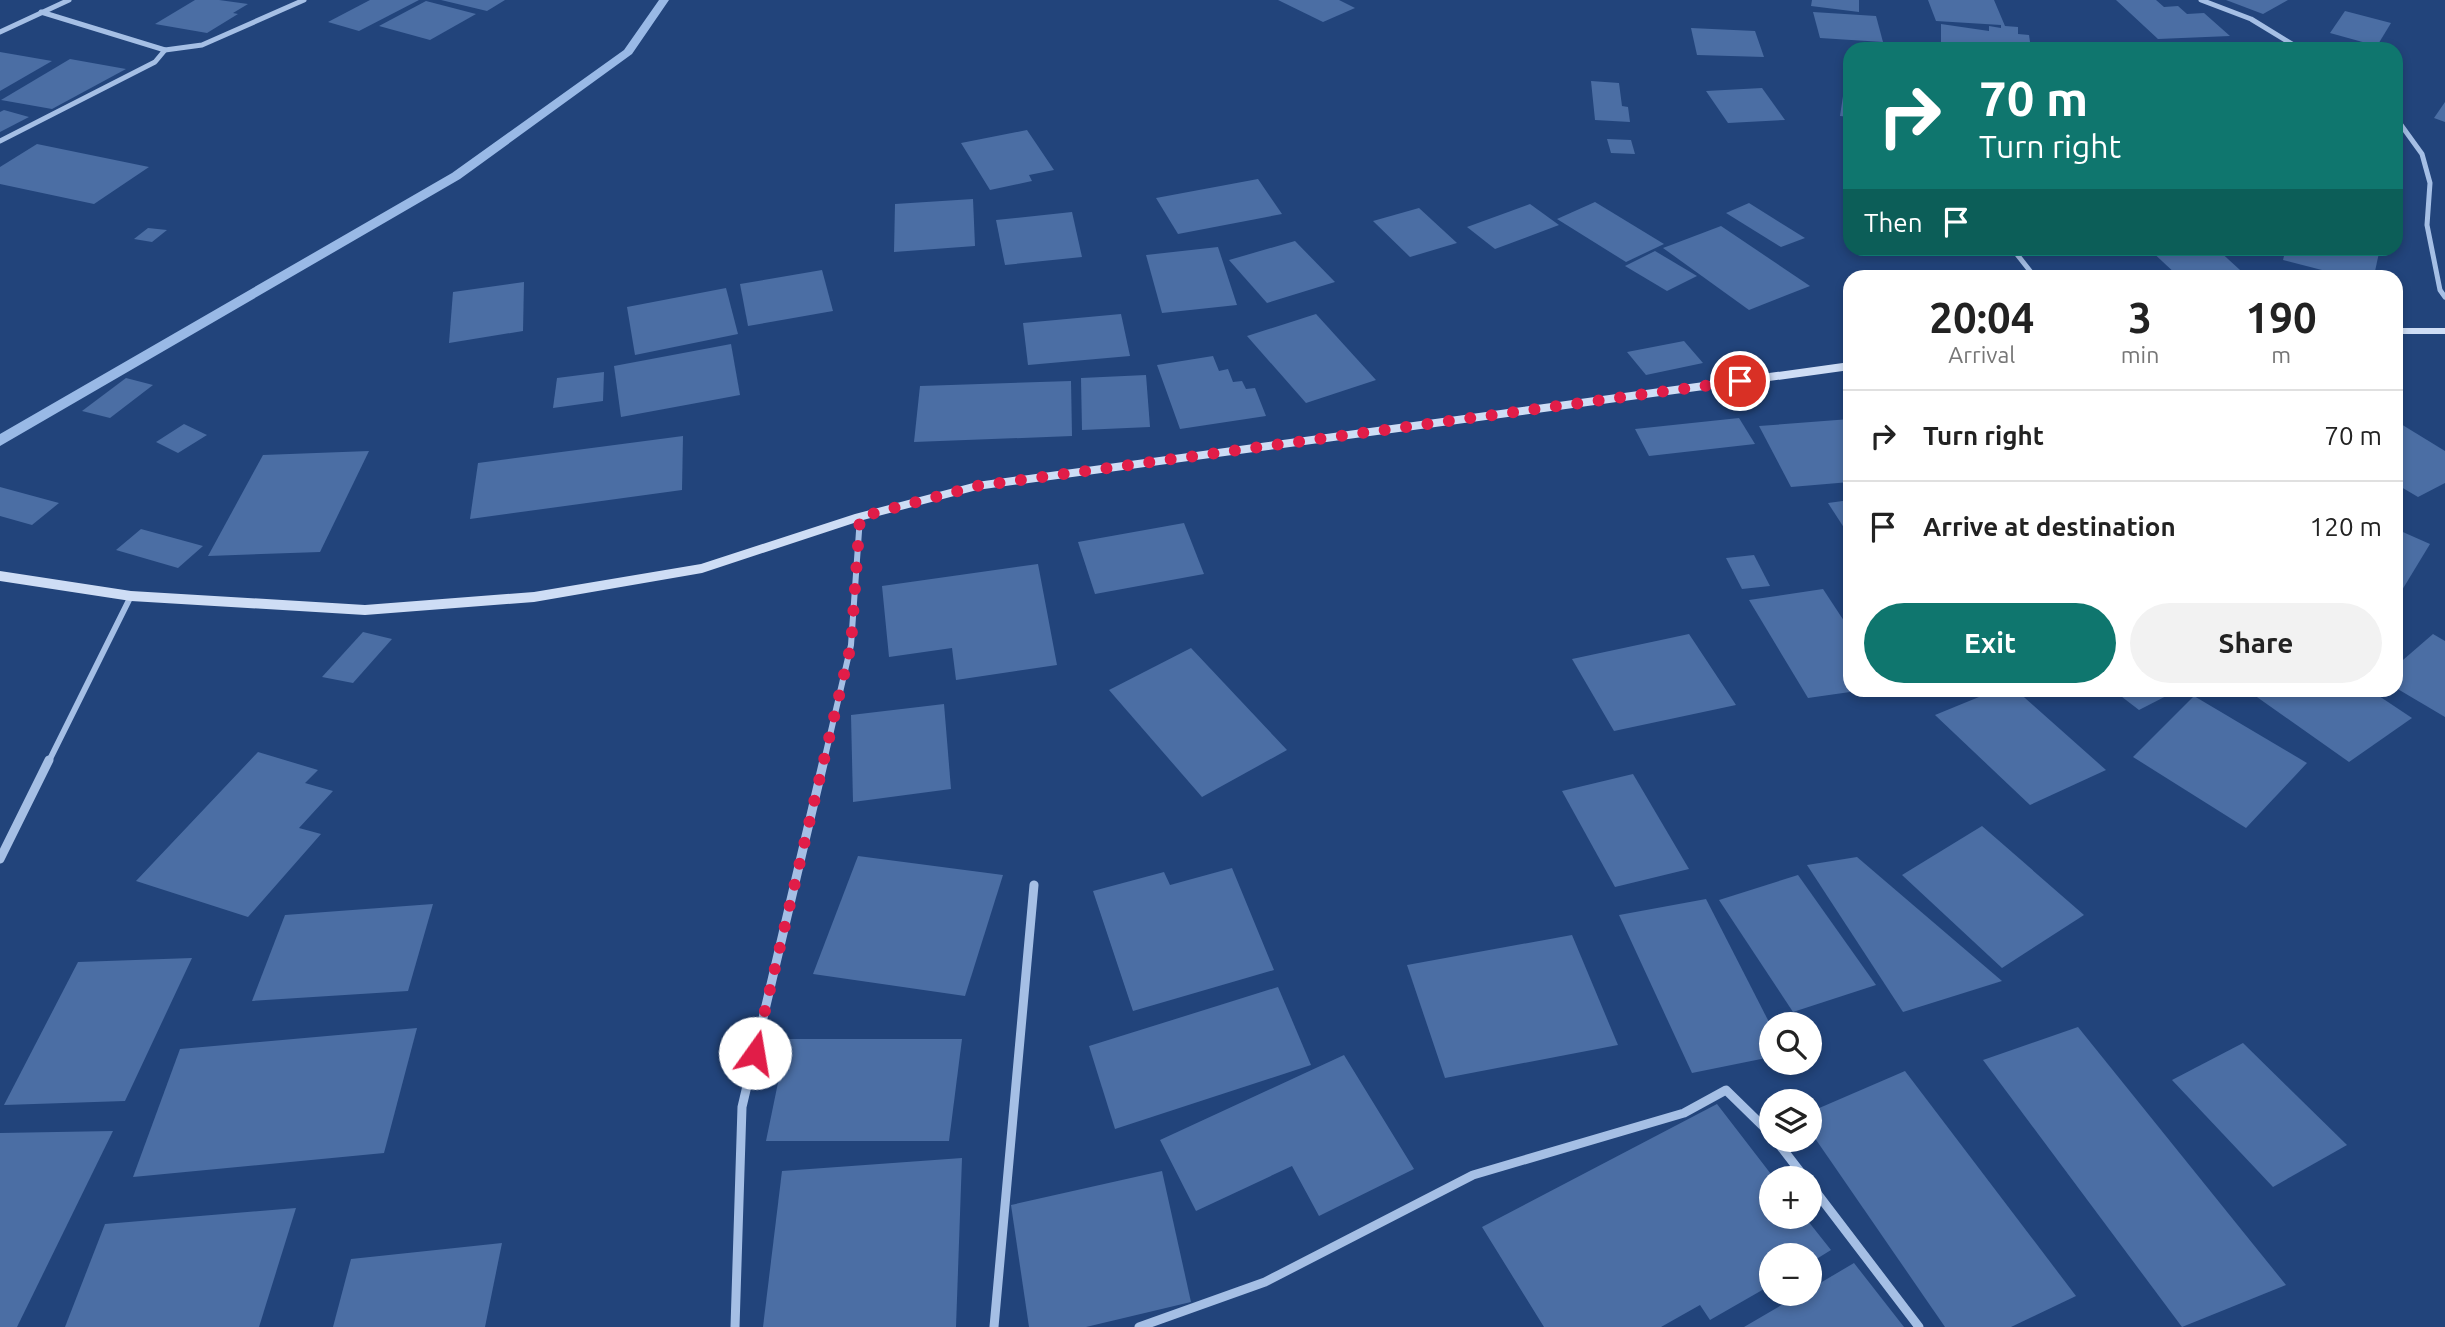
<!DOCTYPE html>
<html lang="en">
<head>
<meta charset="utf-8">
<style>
  :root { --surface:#fff; --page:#f2f2f2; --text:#222; --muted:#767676; --line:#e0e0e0; --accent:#0f766e }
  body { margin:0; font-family:Ubuntu,sans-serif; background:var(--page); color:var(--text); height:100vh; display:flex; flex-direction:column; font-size:26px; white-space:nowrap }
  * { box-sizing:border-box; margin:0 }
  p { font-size:23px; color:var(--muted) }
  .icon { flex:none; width:38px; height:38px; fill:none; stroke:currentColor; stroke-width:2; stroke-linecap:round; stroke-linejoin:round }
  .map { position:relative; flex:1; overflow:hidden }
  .sheet { position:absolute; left:1843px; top:270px; width:560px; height:427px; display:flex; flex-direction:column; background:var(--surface); border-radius:21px; box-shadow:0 4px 10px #0003 }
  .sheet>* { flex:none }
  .top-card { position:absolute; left:1843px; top:42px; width:560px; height:214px; border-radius:21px; box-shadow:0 4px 10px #0003; background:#0f766e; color:#fff; overflow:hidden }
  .controls { position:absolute; left:1759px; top:1012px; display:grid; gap:14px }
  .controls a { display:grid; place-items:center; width:63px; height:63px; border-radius:50%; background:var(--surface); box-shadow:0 4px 10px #0003; font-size:35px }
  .pin { position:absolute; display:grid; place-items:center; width:60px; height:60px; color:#fff; margin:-30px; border:4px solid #fff; border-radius:50%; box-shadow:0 2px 7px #0007 }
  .me { position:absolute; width:77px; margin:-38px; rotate:13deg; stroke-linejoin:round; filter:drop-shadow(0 0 5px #0008) }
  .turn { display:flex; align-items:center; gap:24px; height:147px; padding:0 21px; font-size:32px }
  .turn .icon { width:91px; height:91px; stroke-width:2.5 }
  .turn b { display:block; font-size:49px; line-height:60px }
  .then { display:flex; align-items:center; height:66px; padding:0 21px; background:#0003; gap:14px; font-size:26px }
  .eta { display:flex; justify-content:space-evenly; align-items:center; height:119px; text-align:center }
  .eta b { font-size:42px; font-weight:700; line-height:49px }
  .primary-button { display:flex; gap:14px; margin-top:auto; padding:14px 21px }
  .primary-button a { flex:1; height:80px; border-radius:42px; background:var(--accent); color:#fff; font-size:28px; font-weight:700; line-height:80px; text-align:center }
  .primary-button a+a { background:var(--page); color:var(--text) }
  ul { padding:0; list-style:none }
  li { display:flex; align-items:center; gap:21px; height:91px; padding:0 21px; border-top:2px solid var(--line) }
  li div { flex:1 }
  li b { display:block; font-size:26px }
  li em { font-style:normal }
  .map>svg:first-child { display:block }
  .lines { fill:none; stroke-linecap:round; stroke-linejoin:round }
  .stream { fill:#99b9e6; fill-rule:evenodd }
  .building { fill:#4b6ea4 }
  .street-far2 { stroke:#a5bfe5; stroke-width:5 }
  .street-far1 { stroke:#a5bfe5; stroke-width:6 }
  .street { stroke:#a5bfe5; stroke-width:9 }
  .secondary { fill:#ceddf5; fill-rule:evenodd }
  .route { stroke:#e11d48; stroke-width:12; stroke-dasharray:0 21.6 }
</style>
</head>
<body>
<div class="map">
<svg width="2445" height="1327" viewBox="0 0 2445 1327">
  <rect width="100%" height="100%" fill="#22447b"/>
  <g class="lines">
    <path class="stream" d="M 659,0 L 669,0 L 632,54 L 460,179 L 0,446 L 0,434 L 452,173 L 624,50 Z"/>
  </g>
  <g class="building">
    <path d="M 195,0 L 219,0 L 248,4 L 233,13 L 238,14 L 207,33 L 155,24 Z"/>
    <path d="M 370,0 L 419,0 L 359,31 L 328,22 Z"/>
    <path d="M 441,0 L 505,0 L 487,11 Z"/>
    <path d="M 1278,0 L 1339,0 L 1355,8 L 1323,22 Z"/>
    <path d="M 1812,0 L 1859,0 L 1859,12 L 1811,6 Z"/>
    <path d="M 1928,0 L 1994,0 L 2005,26 L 2018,27 L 2018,34 L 2029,35 L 2031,49 L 1941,49 L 1941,24 L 1989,31 L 1989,26 L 2001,28 L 2001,25 L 1936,21 Z"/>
    <path d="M 2116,0 L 2156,0 L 2164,7 L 2178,6 L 2187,14 L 2204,13 L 2230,36 L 2158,39 Z"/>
    <path d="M 2226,0 L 2288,0 L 2263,14 Z"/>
    <path d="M 426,1 L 476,14 L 430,40 L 379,26 Z"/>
    <path d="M 2345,11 L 2391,23 L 2377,46 L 2330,33 Z"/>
    <path d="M 1813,12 L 1876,16 L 1883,42 L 1820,38 Z"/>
    <path d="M 1691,28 L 1755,31 L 1764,57 L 1697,55 Z"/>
    <path d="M 0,52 L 52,61 L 0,91 Z"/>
    <path d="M 70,59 L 126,69 L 52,109 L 1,100 Z"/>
    <path d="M 1591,81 L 1619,83 L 1622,106 L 1628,107 L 1630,122 L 1595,120 Z"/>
    <path d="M 1845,83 L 1850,84 L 1850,117 L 1840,116 Z"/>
    <path d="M 1762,88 L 1785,120 L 1728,123 L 1706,91 Z"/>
    <path d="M 2445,102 L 2445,122 L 2434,118 Z"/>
    <path d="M 4,110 L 29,117 L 0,132 L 0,112 Z"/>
    <path d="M 1027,130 L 1054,170 L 1029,175 L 1032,181 L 990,190 L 961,143 Z"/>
    <path d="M 1607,139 L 1631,140 L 1635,154 L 1611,153 Z"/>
    <path d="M 37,144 L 149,167 L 94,204 L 0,184 L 0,167 Z"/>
    <path d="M 1258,179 L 1282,214 L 1178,234 L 1156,198 Z"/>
    <path d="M 973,199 L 975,246 L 894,252 L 895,204 Z"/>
    <path d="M 1595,202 L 1664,244 L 1626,262 L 1557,219 Z"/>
    <path d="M 1749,203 L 1805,238 L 1781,247 L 1726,213 Z"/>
    <path d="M 1530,204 L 1559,225 L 1495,249 L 1467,227 Z"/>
    <path d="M 1419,208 L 1457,243 L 1410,257 L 1373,221 Z"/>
    <path d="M 1072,212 L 1082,257 L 1005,265 L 996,220 Z"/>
    <path d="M 1721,226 L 1810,286 L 1749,310 L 1663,248 Z"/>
    <path d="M 148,228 L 167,230 L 152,242 L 134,239 Z"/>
    <path d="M 1295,241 L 1335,282 L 1267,303 L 1229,260 Z"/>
    <path d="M 1218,247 L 1237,305 L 1162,313 L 1146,255 Z"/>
    <path d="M 2148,248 L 2216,248 L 2240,270 L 2178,276 Z"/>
    <path d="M 2286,248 L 2380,248 L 2374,276 L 2345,276 L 2283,260 Z"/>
    <path d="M 1655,251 L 1697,276 L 1667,291 L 1625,266 Z"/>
    <path d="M 822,270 L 833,311 L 748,326 L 740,284 Z"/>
    <path d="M 524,282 L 523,331 L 449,343 L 453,292 Z"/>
    <path d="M 726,288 L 738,334 L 635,355 L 627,307 Z"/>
    <path d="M 1121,314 L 1130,356 L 1028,365 L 1023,323 Z"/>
    <path d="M 1316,314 L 1376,380 L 1306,403 L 1247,336 Z"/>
    <path d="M 1684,341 L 1703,363 L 1646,375 L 1627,352 Z"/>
    <path d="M 731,344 L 740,395 L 621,417 L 614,366 Z"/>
    <path d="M 1213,356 L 1219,371 L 1228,369 L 1233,382 L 1242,381 L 1246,389 L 1255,388 L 1266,416 L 1180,429 L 1157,365 Z"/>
    <path d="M 604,372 L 603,401 L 553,408 L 557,378 Z"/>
    <path d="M 1146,375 L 1150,427 L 1082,430 L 1081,378 Z"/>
    <path d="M 126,378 L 153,385 L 110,418 L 82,411 Z"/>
    <path d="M 1071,381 L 1072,436 L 914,442 L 920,386 Z"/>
    <path d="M 1739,418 L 1755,444 L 1649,456 L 1635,429 Z"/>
    <path d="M 1850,419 L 1850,482 L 1791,487 L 1759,426 Z"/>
    <path d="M 2396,421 L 2445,451 L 2445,483 L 2418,497 L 2396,484 Z"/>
    <path d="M 184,424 L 207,435 L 178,453 L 156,442 Z"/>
    <path d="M 683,436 L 682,490 L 470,519 L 478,463 Z"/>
    <path d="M 369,451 L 320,552 L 208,556 L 263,455 Z"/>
    <path d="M 0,487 L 59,503 L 32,525 L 0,516 Z"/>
    <path d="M 1850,500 L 1850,537 L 1828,503 Z"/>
    <path d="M 1184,523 L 1204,574 L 1095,594 L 1078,542 Z"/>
    <path d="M 141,529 L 203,546 L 178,568 L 116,550 Z"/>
    <path d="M 2396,529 L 2430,544 L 2396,600 Z"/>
    <path d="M 1754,555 L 1770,586 L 1742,589 L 1726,558 Z"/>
    <path d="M 1038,564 L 1057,665 L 956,680 L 952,648 L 889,657 L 882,586 Z"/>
    <path d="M 1823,589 L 1850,630 L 1850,692 L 1808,698 L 1749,600 Z"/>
    <path d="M 363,632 L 392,639 L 353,683 L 322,677 Z"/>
    <path d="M 1689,634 L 1736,705 L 1614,731 L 1572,659 Z"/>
    <path d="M 2433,634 L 2445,641 L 2445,717 L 2396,688 L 2396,666 Z"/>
    <path d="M 1191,648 L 1287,750 L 1202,797 L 1109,690 Z"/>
    <path d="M 1996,690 L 2016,690 L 2106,770 L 2030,805 L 1935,715 Z"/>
    <path d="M 2113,690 L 2178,690 L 2139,710 Z"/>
    <path d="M 2247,690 L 2370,690 L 2412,718 L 2349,762 Z"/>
    <path d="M 2194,696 L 2307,763 L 2246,828 L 2133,757 Z"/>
    <path d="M 944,704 L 951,789 L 853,802 L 851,715 Z"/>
    <path d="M 258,752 L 318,770 L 305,783 L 333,791 L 299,828 L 321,834 L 248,917 L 136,881 Z"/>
    <path d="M 1633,774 L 1689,869 L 1615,887 L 1562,791 Z"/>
    <path d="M 1982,826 L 2084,915 L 2002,968 L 1902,875 Z"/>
    <path d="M 858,856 L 1003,875 L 965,996 L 813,974 Z"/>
    <path d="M 1857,857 L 2002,981 L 1903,1012 L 1807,865 Z"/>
    <path d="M 1232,868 L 1274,970 L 1133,1011 L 1093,891 L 1164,872 L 1170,885 Z"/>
    <path d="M 1798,875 L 1876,985 L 1793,1012 L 1719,900 Z"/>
    <path d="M 1706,899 L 1771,1026 L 1771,1057 L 1692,1073 L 1619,915 Z"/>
    <path d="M 433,904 L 408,991 L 252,1001 L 285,915 Z"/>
    <path d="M 1572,935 L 1618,1045 L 1445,1078 L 1407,965 Z"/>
    <path d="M 192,958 L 125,1101 L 4,1105 L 78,962 Z"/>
    <path d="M 1278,987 L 1311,1065 L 1115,1129 L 1089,1046 Z"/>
    <path d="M 2078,1027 L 2286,1285 L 2182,1327 L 1983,1060 Z"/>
    <path d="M 417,1028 L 384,1153 L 133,1177 L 180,1049 Z"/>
    <path d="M 787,1039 L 962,1039 L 949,1141 L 766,1141 Z"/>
    <path d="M 2243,1043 L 2347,1145 L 2273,1187 L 2172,1080 Z"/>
    <path d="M 1344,1055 L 1414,1169 L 1319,1216 L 1292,1166 L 1196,1211 L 1160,1140 Z"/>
    <path d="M 1905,1071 L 2076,1296 L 2011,1327 L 1945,1327 L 1810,1131 L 1810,1112 Z"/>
    <path d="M 1717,1104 L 1774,1178 L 1771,1178 L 1771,1216 L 1804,1216 L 1831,1250 L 1810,1263 L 1810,1255 L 1771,1255 L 1771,1285 L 1710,1320 L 1700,1305 L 1661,1327 L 1544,1327 L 1482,1227 Z"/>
    <path d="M 113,1131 L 17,1327 L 0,1327 L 0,1133 Z"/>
    <path d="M 962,1158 L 956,1327 L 763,1327 L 782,1171 Z"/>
    <path d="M 1162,1171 L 1191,1302 L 1086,1327 L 1029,1327 L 1011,1205 Z"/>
    <path d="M 296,1208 L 259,1327 L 65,1327 L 105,1224 Z"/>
    <path d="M 502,1243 L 485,1327 L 333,1327 L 351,1259 Z"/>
    <path d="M 1854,1263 L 1904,1327 L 1744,1327 L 1802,1293 L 1810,1293 L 1810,1289 Z"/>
  </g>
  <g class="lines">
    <g class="street-far2">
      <path d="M 2201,0 L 2251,19 L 2300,49"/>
      <path d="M 0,32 L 69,0"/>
      <path d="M 165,50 L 202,45 L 304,0"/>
      <path d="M 2396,118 L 2422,154 L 2430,183 L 2427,225 L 2440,290 L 2445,297"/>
      <path d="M 0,141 L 155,62 L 165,50 L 41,12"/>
      <path d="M 2012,248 L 2034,276"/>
    </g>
    <g class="street-far1">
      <path d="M 49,761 L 131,596"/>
      <path d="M 824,761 L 851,645 L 860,517"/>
    </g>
    <g class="street">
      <path d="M 0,859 L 49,760"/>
      <path d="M 1775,1139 L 1805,1178"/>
      <path d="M 1810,1184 L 1919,1327"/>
      <path d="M 735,1327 L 742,1107 L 824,760"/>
      <path d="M 994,1327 L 1034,885"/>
      <path d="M 1139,1327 L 1265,1282 L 1473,1175 L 1684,1113 L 1726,1090 L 1771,1134"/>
    </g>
    <g class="secondary">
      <rect x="2396" y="328" width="49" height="6"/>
      <path d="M 1850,362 L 1850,370 L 977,490 L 863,520 L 702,573 L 534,602 L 365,615 L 131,601 L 0,581 L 0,571 L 131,591 L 365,605 L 534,592 L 701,564 L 855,514 L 977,482 Z"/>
    </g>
  </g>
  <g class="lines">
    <path class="route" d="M 755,1053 L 851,645 L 860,517 L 977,486 L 1740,381"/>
  </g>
</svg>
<div class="controls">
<a><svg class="icon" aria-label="search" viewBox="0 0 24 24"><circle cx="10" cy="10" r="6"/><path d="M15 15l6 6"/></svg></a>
<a><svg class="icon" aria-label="layers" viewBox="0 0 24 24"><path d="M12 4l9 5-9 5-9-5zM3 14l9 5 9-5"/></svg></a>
<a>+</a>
<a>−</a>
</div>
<div class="pin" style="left:1740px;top:381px;background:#d93025"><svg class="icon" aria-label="arrive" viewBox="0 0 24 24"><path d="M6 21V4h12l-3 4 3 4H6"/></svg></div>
<svg class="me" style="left:755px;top:1053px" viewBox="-20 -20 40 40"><circle r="19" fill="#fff"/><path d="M0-13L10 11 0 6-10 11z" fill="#e11d48"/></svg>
<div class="top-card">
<div class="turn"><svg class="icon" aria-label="right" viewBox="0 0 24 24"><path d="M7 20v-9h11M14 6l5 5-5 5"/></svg><div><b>70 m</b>Turn right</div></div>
<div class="then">Then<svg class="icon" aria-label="arrive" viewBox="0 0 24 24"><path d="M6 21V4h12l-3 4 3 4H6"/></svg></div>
</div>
<section class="sheet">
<div class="eta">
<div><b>20:04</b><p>Arrival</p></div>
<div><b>3</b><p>min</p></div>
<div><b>190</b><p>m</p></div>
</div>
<ul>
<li><svg class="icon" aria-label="right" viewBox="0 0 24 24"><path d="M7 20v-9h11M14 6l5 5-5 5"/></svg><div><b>Turn right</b></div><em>70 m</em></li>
<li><svg class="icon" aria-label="arrive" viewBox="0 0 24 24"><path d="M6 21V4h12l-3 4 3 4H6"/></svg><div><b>Arrive at destination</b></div><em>120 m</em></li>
</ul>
<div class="primary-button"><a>Exit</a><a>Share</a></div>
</section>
</div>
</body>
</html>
